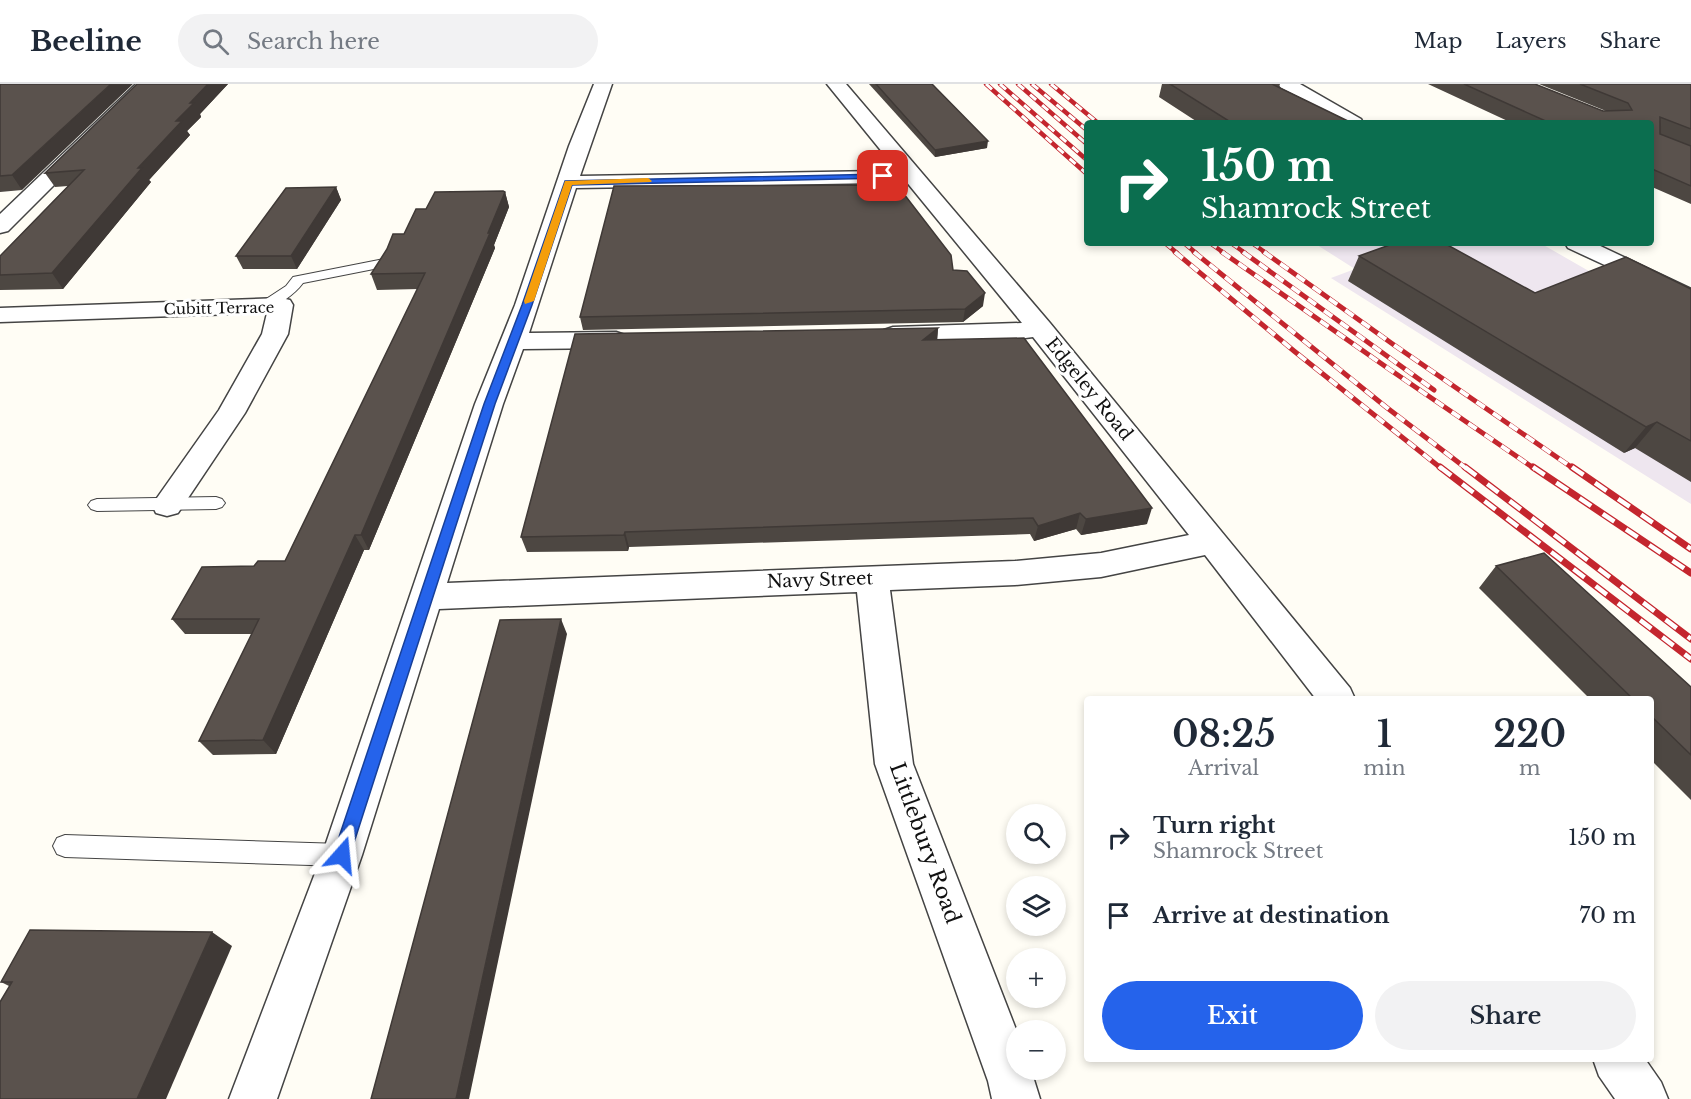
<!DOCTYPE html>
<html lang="en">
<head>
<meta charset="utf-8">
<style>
  :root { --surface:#fff; --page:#f2f2f3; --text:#1f2937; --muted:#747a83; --line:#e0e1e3; --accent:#2563eb }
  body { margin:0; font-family:"Libre Baskerville",serif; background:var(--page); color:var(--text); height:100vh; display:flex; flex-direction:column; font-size:22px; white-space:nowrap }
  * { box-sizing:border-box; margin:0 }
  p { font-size:20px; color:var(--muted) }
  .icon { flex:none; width:33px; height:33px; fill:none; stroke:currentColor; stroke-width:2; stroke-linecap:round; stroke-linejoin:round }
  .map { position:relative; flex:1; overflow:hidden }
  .panel { position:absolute; left:1084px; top:612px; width:570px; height:366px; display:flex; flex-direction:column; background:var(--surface); border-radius:6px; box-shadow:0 3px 9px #0003 }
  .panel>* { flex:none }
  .top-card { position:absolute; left:1084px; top:36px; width:570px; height:126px; border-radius:6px; box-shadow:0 3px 9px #0003; background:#0b6e4f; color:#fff; overflow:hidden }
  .fabs { position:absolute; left:1006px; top:720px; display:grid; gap:12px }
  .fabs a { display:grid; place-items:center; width:60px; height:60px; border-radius:50%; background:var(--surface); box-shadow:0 3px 9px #0003; font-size:30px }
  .pin { position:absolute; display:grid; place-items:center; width:51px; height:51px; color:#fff; margin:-26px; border-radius:12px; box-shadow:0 3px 9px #0006 }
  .me { position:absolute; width:66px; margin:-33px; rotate:18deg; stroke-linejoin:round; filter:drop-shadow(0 0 4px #0008) }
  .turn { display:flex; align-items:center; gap:21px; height:126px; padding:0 18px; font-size:27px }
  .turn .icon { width:78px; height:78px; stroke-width:2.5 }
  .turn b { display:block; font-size:42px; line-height:51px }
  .eta { display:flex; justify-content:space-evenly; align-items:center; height:102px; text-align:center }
  .eta b { font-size:36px; font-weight:600; line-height:42px }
  .button { display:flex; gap:12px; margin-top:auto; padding:12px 18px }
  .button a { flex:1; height:69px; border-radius:36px; background:var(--accent); color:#fff; font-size:24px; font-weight:600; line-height:69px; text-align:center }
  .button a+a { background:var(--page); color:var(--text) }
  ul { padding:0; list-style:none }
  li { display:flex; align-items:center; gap:18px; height:78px; padding:0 18px }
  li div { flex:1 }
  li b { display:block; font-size:22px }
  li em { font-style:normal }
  header { display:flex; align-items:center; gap:36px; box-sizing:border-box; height:84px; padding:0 30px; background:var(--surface); border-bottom:2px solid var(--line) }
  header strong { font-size:28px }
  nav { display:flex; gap:33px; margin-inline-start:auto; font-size:21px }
  .search { width:420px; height:54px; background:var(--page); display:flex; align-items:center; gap:15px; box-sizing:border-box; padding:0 21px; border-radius:33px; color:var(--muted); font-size:22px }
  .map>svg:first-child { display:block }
  .industrial { fill:#eee6ef }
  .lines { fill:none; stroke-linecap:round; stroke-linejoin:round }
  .lane-casing { stroke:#444; stroke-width:2 }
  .street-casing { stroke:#444; stroke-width:3 }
  .lane { fill:#fff; fill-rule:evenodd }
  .street { fill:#fff; fill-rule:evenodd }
  .rail-far2-casing { stroke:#c4262e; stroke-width:4.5 }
  .rail-far1-casing { stroke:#c4262e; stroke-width:5 }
  .rail-casing { stroke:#c4262e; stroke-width:7 }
  .rail-far2 { stroke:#fff; stroke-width:3; stroke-dasharray:8; stroke-linecap:butt }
  .rail-far1 { stroke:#fff; stroke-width:4; stroke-dasharray:10; stroke-linecap:butt }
  .rail { stroke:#fff; stroke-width:4.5; stroke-dasharray:14; stroke-linecap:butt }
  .wall { fill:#4d4742 }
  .shaded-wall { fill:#3f3936 }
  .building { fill:#5a524d; stroke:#3f3936; stroke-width:1.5 }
  .route { fill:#2563eb; stroke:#184099; stroke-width:1.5 }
  .slow { fill:#f59e0b }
  .labels { text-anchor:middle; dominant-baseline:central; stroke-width:6; stroke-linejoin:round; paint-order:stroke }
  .far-street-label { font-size:15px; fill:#111; stroke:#fff }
  .street-label { font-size:18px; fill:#111; stroke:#fff }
  .near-street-label { font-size:21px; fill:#111; stroke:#fff }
</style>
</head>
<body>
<header>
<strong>Beeline</strong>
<div class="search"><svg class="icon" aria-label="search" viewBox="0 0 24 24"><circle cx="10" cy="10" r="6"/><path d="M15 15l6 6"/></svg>Search here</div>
<nav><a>Map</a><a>Layers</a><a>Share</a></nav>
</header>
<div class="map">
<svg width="1691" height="1015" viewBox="0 0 1691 1015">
  <rect width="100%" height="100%" fill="#fffdf5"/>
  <path class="industrial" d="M 1314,159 L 1540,159 L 1608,198 L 1691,238 L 1691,420 L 1331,194 L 1355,185 Z"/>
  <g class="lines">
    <g class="lane-casing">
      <g id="lane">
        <path d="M 384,175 L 389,176 L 391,179 L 389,182 L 303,199 C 294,211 278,222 264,225 L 257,221 L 286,202 L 293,193 Z"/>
        <path d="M 216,413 L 222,415 L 225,419 L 222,423 L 216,425 L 97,427 L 91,425 L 88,421 L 91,417 L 97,415 Z"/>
        <path d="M 65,751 L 342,760 L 351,763 L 354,771 L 351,779 L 342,782 L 65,773 L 57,770 L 53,762 L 57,754 Z"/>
      </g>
    </g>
    <g class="street-casing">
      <g id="street">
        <path d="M 136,0 L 155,0 L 8,147 L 0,149 L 0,130 Z"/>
        <path d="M 594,0 L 612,0 L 580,92 L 879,87 L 896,85 L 827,0 L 846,0 L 1050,239 L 1350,604 L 1355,615 L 1316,615 L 1205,471 L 1101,493 L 1015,501 L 890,506 L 913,680 L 1017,948 L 1017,986 L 1031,986 L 1040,1015 L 992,1015 L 988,997 L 875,680 L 857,508 L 439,525 L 362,771 L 277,1015 L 229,1015 L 322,771 L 475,320 L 515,221 L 569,62 ZM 905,96 L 1022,239 L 893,243 L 884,246 L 880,251 L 884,256 L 893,259 L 1011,256 L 1033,253 L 1189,451 L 1101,469 L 1015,477 L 447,499 L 503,320 L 523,265 L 616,264 L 625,261 L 629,256 L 625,251 L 616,248 L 529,249 L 576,104 L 879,99 Z"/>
        <path d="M 1278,0 L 1300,0 L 1361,35 L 1363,39 L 1340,39 L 1281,4 Z"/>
        <path d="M 1565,159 L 1594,159 L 1691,205 L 1691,221 L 1568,164 Z"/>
        <path d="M 281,214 L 290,216 L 293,221 L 288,250 L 245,329 L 178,429 L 167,432 L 156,429 L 152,421 L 219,326 L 262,250 L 267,229 L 0,238 L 0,224 Z"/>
        <path d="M 1593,975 L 1645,975 L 1661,998 L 1668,1015 L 1615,1015 L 1599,992 Z"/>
      </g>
    </g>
    <use href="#lane" class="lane"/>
    <use href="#street" class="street"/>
    <g class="rail-far2-casing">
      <g id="rail-far2">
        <path d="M 986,0 L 1088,91"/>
        <path d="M 1000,0 L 1088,77"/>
        <path d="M 1018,0 L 1088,61"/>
        <path d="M 1032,0 L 1088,47"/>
        <path d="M 1051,0 L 1098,39"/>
        <path d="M 1165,159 L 1177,169"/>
        <path d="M 1184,159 L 1196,169"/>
        <path d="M 1210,159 L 1224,169"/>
        <path d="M 1231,159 L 1245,169"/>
        <path d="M 1252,159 L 1266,169"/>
      </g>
    </g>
    <g class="rail-far1-casing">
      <g id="rail-far1">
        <path d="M 1175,168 L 1294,267 L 1442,385"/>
        <path d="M 1194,168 L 1386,323 L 1467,385"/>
        <path d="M 1222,168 L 1389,285 L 1535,385"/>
        <path d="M 1243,168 L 1434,306"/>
        <path d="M 1264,168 L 1394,261 L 1574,385"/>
      </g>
    </g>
    <g class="rail-casing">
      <g id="rail">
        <path d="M 1440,383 L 1691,575"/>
        <path d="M 1465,383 L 1691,555"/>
        <path d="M 1533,383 L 1691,489"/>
        <path d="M 1572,383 L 1691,465"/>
      </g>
    </g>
    <use href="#rail-far2" class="rail-far2"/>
    <use href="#rail-far1" class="rail-far1"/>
    <use href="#rail" class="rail"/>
  </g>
  <g class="wall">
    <path d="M 0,0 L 22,106 L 0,108 Z"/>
    <path d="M 137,0 L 228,0 L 200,30 L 201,33 L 187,47 L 190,51 L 149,96 L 151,98 L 63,205 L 0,206 L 0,172 L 68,102 L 55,103 L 45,89 Z"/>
    <path d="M 869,0 L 932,0 L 987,64 L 935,73 Z"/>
    <path d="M 1162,0 L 1280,0 L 1279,3 L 1352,39 L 1199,39 L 1159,13 Z"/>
    <path d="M 1428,0 L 1535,0 L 1603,27 L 1606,27 L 1539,0 L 1691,0 L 1691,120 L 1652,103 L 1652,39 L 1512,39 Z"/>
    <path d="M 336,103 L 341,116 L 297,185 L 243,185 L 236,172 Z"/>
    <path d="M 505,108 L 509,123 L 494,161 L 495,164 L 369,466 L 364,466 L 276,670 L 213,671 L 199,657 L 252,550 L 185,550 L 172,535 L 254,482 L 285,477 L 418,205 L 377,206 L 371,190 L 404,150 L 426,125 Z"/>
    <path d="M 1359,172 L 1535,209 L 1691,205 L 1691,398 L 1635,364 L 1624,369 L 1348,197 Z"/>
    <path d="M 953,186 L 983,222 L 963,238 L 583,246 L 580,233 Z"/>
    <path d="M 938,244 L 937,256 L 1147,440 L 1081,451 L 1076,445 L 1034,457 L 1030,450 L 629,463 L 628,467 L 527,468 L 521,453 Z"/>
    <path d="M 1496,482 L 1691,603 L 1691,716 L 1652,677 L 1652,615 L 1590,615 L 1479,504 Z"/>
    <path d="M 232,862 L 9,902 L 1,898 Z"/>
  </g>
  <g class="shaded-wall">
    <path d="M 111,0 L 133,0 L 22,106 L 12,91 Z"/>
    <path d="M 208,0 L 228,0 L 200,30 L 201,33 L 187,47 L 190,51 L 149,96 L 151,98 L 63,205 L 52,189 L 176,37 L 190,19 Z"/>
    <path d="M 988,57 L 987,64 L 935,73 L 935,66 Z"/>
    <path d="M 336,103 L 341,116 L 297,185 L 291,172 Z"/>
    <path d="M 505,108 L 509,123 L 494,161 L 495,164 L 369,466 L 361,451 Z"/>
    <path d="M 985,209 L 983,222 L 963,238 L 965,225 Z"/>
    <path d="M 938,244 L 937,259 L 923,256 Z"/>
    <path d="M 1657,338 L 1635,364 L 1624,369 L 1646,343 Z"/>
    <path d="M 1152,424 L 1147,440 L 1081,451 L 1086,435 Z"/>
    <path d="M 1080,429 L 1076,445 L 1034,457 L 1038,442 Z"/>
    <path d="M 625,448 L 629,463 L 628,467 L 624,451 Z"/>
    <path d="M 355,451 L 364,466 L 276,670 L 263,656 Z"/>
    <path d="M 561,535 L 567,550 L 469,1015 L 456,1015 Z"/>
    <path d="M 212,848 L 232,862 L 166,1015 L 137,1015 Z"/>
  </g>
  <g class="building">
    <path d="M 0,0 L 111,0 L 12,91 L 0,92 Z"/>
    <path d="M 137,0 L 208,0 L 190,19 L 194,19 L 176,37 L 182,37 L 138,84 L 142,84 L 52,189 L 0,191 L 0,172 L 84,86 L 45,89 Z"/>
    <path d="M 876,0 L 932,0 L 988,57 L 935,66 Z"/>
    <path d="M 1170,0 L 1272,0 L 1352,39 L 1232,39 Z"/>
    <path d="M 1464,0 L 1535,0 L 1603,27 L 1632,26 L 1628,19 L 1580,0 L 1691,0 L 1691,45 L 1660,33 L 1660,50 L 1691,62 L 1691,102 L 1652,85 L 1652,39 L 1550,39 Z"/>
    <path d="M 897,101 L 951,171 L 953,186 L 967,187 L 985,209 L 965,225 L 580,233 L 614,102 Z"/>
    <path d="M 336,103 L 291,172 L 236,172 L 286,104 Z"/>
    <path d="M 503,107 L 505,108 L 488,149 L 490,149 L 361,451 L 355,451 L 263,656 L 199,657 L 259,535 L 172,535 L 202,483 L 254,482 L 258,477 L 285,477 L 425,189 L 371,190 L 387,165 L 393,150 L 404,150 L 416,125 L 426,125 L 435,108 Z"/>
    <path d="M 1395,159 L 1444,159 L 1535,209 L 1626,173 L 1691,205 L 1691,357 L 1657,338 L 1646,343 L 1359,172 Z"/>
    <path d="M 938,244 L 923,256 L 1024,254 L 1152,424 L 1086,435 L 1080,429 L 1038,442 L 1033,434 L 625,448 L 624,451 L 521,453 L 575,250 Z"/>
    <path d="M 1544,469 L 1691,603 L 1691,671 L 1652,633 L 1652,615 L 1633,615 L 1496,482 Z"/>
    <path d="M 561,535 L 456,1015 L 371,1015 L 500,536 Z"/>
    <path d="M 30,846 L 212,848 L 137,1015 L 0,1015 L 0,918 L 12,898 L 1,898 Z"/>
  </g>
  <path class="route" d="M 883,90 L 887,92 L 886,94 L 572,101 L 532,221 L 495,320 L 350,771 L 348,777 L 342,779 L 336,777 L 333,771 L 484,320 L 522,221 L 565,97 Z"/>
  <path class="slow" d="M 648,94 L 652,97 L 651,98 L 572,101 L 534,217 L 525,220 L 524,217 L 565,97 Z"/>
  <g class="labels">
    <g class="far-street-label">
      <text transform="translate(219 224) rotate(-1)">Cubitt Terrace</text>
    </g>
    <g class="street-label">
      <text transform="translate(1089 305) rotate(51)">Edgeley Road</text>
      <text transform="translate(820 496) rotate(-2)">Navy Street</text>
    </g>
    <g class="near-street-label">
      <text transform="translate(925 759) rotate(70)">Littlebury Road</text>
    </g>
  </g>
</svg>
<div class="fabs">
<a><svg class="icon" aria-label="search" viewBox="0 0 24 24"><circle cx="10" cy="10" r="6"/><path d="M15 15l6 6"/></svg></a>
<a><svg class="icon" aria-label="layers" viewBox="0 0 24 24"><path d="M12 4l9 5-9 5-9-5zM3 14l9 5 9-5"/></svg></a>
<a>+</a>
<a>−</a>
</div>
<div class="pin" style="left:883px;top:92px;background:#d93025"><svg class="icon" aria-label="arrive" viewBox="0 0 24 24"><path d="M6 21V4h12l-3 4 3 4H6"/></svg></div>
<svg class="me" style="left:342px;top:771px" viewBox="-20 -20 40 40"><path d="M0-17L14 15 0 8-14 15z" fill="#2563eb" stroke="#fff" stroke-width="4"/></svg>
<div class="top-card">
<div class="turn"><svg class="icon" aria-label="right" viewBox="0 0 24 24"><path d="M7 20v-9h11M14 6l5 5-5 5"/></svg><div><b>150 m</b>Shamrock Street</div></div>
</div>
<section class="panel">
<div class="eta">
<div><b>08:25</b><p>Arrival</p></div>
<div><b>1</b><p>min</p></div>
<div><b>220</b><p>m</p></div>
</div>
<ul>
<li><svg class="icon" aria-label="right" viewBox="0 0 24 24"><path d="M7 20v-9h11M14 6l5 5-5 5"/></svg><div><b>Turn right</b><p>Shamrock Street</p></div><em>150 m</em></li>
<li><svg class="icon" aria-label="arrive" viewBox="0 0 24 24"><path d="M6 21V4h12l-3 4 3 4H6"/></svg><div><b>Arrive at destination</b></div><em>70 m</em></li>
</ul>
<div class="button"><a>Exit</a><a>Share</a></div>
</section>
</div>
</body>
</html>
